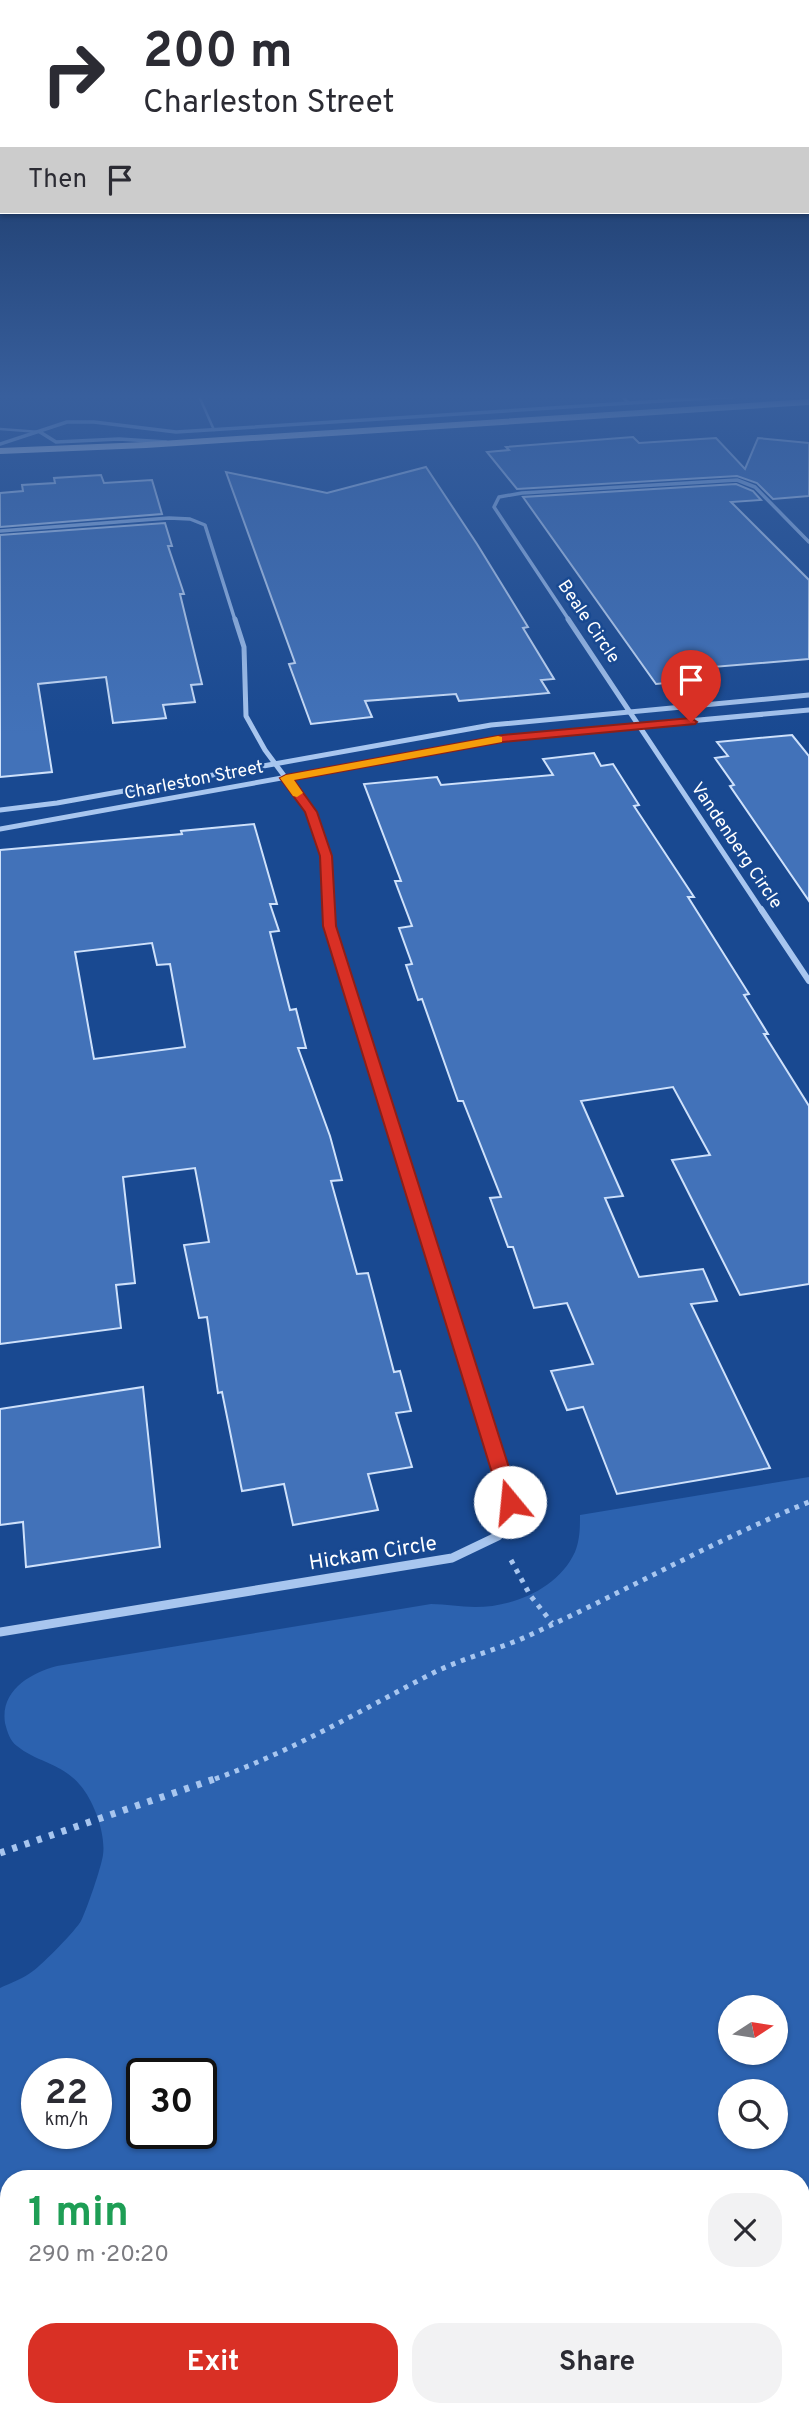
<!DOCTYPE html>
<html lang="en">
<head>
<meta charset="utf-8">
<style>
  :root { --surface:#fff; --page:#f2f2f3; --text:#2b2b33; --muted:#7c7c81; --accent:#d93025 }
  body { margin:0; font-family:Overpass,sans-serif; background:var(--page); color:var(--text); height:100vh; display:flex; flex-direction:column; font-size:26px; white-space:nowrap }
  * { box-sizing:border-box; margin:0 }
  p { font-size:23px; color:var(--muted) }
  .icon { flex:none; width:38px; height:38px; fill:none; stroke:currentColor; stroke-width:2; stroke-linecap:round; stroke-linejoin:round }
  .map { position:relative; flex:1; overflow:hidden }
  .side { position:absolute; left:0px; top:2170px; width:810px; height:247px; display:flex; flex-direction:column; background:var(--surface); border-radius:28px 28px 0 0; box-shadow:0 2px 5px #0004 }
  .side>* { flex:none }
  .guide { position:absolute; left:0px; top:0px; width:810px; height:214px; box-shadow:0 2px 5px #0004; background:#fff; color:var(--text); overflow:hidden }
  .needle { width:46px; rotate:78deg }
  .buttons { position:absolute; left:718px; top:1995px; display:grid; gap:14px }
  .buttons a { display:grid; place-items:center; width:70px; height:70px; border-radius:50%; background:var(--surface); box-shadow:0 2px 5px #0004; font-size:35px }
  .speed { position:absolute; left:21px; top:2058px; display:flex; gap:14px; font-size:35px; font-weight:700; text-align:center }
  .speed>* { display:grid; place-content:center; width:91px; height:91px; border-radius:50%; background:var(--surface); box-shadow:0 2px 5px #0004; line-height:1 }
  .speed small { font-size:18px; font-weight:400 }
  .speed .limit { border:4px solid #111; border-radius:10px; background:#fff; color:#111 }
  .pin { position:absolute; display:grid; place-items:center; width:60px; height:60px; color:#fff; margin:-72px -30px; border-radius:50% 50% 50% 0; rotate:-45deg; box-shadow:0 0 7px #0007 }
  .pin .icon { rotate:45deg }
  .me { position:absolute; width:77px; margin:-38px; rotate:343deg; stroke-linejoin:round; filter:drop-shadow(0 0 5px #0008) }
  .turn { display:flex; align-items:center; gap:24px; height:147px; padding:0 28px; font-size:32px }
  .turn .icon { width:91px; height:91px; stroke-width:2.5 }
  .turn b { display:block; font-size:49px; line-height:60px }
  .then { display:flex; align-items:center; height:66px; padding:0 28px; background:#0003; gap:14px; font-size:26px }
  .round { display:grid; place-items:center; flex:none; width:74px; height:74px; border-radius:28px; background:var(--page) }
  .overview { display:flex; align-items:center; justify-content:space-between; height:119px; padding:0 28px }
  h1 { font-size:42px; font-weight:700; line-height:52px; color:#1e9e55 }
  .button { display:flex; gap:14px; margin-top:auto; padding:14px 28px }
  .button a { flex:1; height:80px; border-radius:28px; background:var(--accent); color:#fff; font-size:28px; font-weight:700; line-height:80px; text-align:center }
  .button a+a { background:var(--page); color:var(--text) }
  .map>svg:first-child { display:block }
  .green { fill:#2c62af; fill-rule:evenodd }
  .building { fill:#4272b9; stroke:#cee1fb; stroke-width:2; fill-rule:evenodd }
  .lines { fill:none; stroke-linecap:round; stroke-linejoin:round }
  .path-far1 { stroke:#a8c6ef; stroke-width:5; stroke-dasharray:4.5 6; stroke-linecap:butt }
  .path { stroke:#a8c6ef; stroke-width:7; stroke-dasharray:5 8; stroke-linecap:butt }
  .service { stroke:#a8c6ef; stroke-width:2.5 }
  .minor-far3 { stroke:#a8c6ef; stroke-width:3.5 }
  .minor-far2 { stroke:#a8c6ef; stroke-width:5 }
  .minor-far1 { stroke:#a8c6ef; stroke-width:6 }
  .minor { stroke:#a8c6ef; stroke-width:9 }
  .primary { fill:#f0f5ff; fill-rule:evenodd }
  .route { fill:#d93025; stroke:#8d1f18; stroke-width:2 }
  .slow { fill:#f59e0b }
  .labels { text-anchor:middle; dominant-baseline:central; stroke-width:5; stroke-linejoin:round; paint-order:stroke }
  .far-street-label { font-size:18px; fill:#fff; stroke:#194991 }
  .street-label { font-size:21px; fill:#fff; stroke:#194991 }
</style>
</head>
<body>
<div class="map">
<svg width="809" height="2416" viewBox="0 0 809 2416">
  <rect width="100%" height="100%" fill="#194991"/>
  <path class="green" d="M 809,1477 L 809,2416 L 0,2416 L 0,1988 C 11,1983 24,1978 33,1971 C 43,1964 76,1930 81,1921 C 87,1909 101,1868 103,1855 C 106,1834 94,1801 80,1785 C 62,1763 36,1762 17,1746 C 10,1741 7,1731 5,1723 C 0,1690 31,1673 57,1666 L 431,1604 C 446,1604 460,1607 475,1607 C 513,1607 558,1589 575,1552 C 580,1540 580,1527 580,1515 ZM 730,2007 L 775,2007 L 775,2053 L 730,2053 ZM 37,2074 L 96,2074 L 96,2133 L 37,2133 ZM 142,2074 L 201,2074 L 201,2133 L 142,2133 ZM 730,2091 L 775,2091 L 775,2137 L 730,2137 ZM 9,2179 L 802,2179 L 802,2408 L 9,2408 Z"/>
  <g class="building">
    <path d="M 633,437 L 639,443 L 716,438 L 745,469 L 758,438 L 809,443 L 809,496 L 773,499 L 757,483 L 737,476 L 517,489 L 487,452 L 509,450 L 506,447 Z"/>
    <path d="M 426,467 L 477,544 L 528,627 L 523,628 L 554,679 L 541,680 L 549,693 L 459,701 L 456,694 L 365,701 L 372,717 L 311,724 L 289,664 L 295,663 L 226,472 L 327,493 Z"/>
    <path d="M 101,475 L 104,483 L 152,480 L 162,514 L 0,527 L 0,493 L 23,491 L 22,485 L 55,483 L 54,478 Z"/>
    <path d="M 736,484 L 753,491 L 761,500 L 731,502 L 809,580 L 809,659 L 700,668 L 708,679 L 656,684 L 523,497 Z"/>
    <path d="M 165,523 L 172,546 L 168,546 L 184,594 L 180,594 L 202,684 L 191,685 L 195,702 L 163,705 L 166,718 L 113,723 L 106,677 L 38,684 L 52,772 L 0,777 L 0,535 Z"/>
    <path d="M 792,735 L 809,756 L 809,901 L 730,786 L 734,785 L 715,758 L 728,756 L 717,742 Z"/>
    <path d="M 594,753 L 601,766 L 613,764 L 639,805 L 634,806 L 694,897 L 688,897 L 749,994 L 744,995 L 768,1034 L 764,1034 L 809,1106 L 809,1284 L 740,1295 L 672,1160 L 710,1155 L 673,1087 L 581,1101 L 623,1196 L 605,1198 L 639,1277 L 703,1269 L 717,1301 L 691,1304 L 770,1468 L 617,1494 L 583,1407 L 567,1410 L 551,1371 L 593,1364 L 567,1303 L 534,1308 L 513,1247 L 508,1247 L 490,1198 L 501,1197 L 463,1101 L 458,1101 L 422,999 L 418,1000 L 406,965 L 412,964 L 399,928 L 412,926 L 395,881 L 401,881 L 364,784 L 437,777 L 441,785 L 553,775 L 543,759 Z"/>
    <path d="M 254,824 L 277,904 L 270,904 L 279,931 L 270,932 L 290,1010 L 296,1009 L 306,1048 L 298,1048 L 330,1136 L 342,1180 L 331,1181 L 357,1274 L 368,1273 L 394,1372 L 400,1371 L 411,1411 L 396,1413 L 412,1467 L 368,1474 L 378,1510 L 293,1525 L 284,1484 L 242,1491 L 222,1392 L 218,1393 L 207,1317 L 199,1318 L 184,1245 L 209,1242 L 195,1168 L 123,1177 L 135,1283 L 116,1285 L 121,1328 L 0,1344 L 0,850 L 182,834 L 181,831 ZM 152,943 L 157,965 L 170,964 L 185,1047 L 94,1059 L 75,952 Z"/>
    <path d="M 143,1387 L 160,1547 L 26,1567 L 23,1522 L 0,1525 L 0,1409 Z"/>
  </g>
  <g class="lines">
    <g class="path-far1">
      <path d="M 511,1560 L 530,1595 L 552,1623"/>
      <path d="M 215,1779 C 292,1751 358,1712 431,1674 C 462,1658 498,1650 530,1635 C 624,1592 713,1541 809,1502"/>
    </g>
    <path class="path" d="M 0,1853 L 220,1777"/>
    <g class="service">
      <path d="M 199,396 L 214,430"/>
      <path d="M 621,396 L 629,403"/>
      <path d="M 0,429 L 40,432"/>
    </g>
    <g class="minor-far3">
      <path d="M 40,432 L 56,442 L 119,439 L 166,442"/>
      <path d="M 0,444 L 67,422 L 94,422 L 176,432 L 740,396"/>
      <path d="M 0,531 L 169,518 L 190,519 L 205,525 L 235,620"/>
      <path d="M 569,620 L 494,507 L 499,497 L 522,493 L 737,480 L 755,487 L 809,542"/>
    </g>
    <g class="minor-far2">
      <path d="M 235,619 L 244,647 L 246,716 L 265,750 L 311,812 L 326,856 L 328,911"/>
      <path d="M 568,619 L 762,911"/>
      <path d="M 0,810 L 57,803 L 491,725 L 809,695"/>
      <path d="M 0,829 L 503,738 L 809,710"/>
    </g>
    <g class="minor-far1">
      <path d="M 328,909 L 329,926 L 443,1288"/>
      <path d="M 761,909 L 809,981"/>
    </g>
    <path class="minor" d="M 0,1632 L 452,1558 L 498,1536 L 510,1502 L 442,1286"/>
    <path class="primary" d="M 809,399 L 809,405 L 146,448 L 0,454 L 0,448 L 146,442 Z"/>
  </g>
  <linearGradient id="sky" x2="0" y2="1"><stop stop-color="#0e2850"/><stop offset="0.54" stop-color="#385f9d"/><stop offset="1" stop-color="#385f9d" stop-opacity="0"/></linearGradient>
  <rect width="809" height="734" fill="url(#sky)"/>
  <path class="route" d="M 691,718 L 697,722 L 695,724 L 503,742 L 294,780 L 317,812 L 332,856 L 336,926 L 520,1502 L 517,1507 L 510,1509 L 504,1507 L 501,1502 L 323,926 L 320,856 L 305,812 L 280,778 L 286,775 L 503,735 Z"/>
  <path class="slow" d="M 498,736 L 502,737 L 502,742 L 294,780 L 303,793 L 297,797 L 293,796 L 280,778 L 286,775 Z"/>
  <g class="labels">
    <g class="far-street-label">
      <text transform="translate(588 622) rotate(56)">Beale Circle</text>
      <text transform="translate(194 781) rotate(-11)">Charleston Street</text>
      <text transform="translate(736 846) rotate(56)">Vandenberg Circle</text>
    </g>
    <g class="street-label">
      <text transform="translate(373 1554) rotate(-9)">Hickam Circle</text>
    </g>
  </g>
</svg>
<div class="buttons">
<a><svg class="needle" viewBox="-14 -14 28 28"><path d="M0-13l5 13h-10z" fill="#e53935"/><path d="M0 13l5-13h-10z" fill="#7c7c81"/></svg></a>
<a><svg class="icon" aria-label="search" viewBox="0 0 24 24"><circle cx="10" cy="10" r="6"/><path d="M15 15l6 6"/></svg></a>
</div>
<div class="speed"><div>22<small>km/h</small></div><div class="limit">30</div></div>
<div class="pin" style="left:691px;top:722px;background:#d93025"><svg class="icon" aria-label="arrive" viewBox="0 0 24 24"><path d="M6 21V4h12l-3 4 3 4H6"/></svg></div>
<svg class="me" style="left:510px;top:1502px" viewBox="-20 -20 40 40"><circle r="19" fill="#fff"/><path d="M0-13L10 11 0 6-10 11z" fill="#d93025"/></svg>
<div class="guide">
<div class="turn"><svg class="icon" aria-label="right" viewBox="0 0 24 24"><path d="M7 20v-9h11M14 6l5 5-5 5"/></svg><div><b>200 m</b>Charleston Street</div></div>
<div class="then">Then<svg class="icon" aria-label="arrive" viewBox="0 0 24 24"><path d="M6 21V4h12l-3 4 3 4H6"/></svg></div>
</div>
<section class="side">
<div class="overview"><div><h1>1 min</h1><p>290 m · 20:20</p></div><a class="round"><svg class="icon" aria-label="close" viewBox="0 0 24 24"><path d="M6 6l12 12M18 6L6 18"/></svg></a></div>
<div class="button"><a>Exit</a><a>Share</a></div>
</section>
</div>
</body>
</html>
